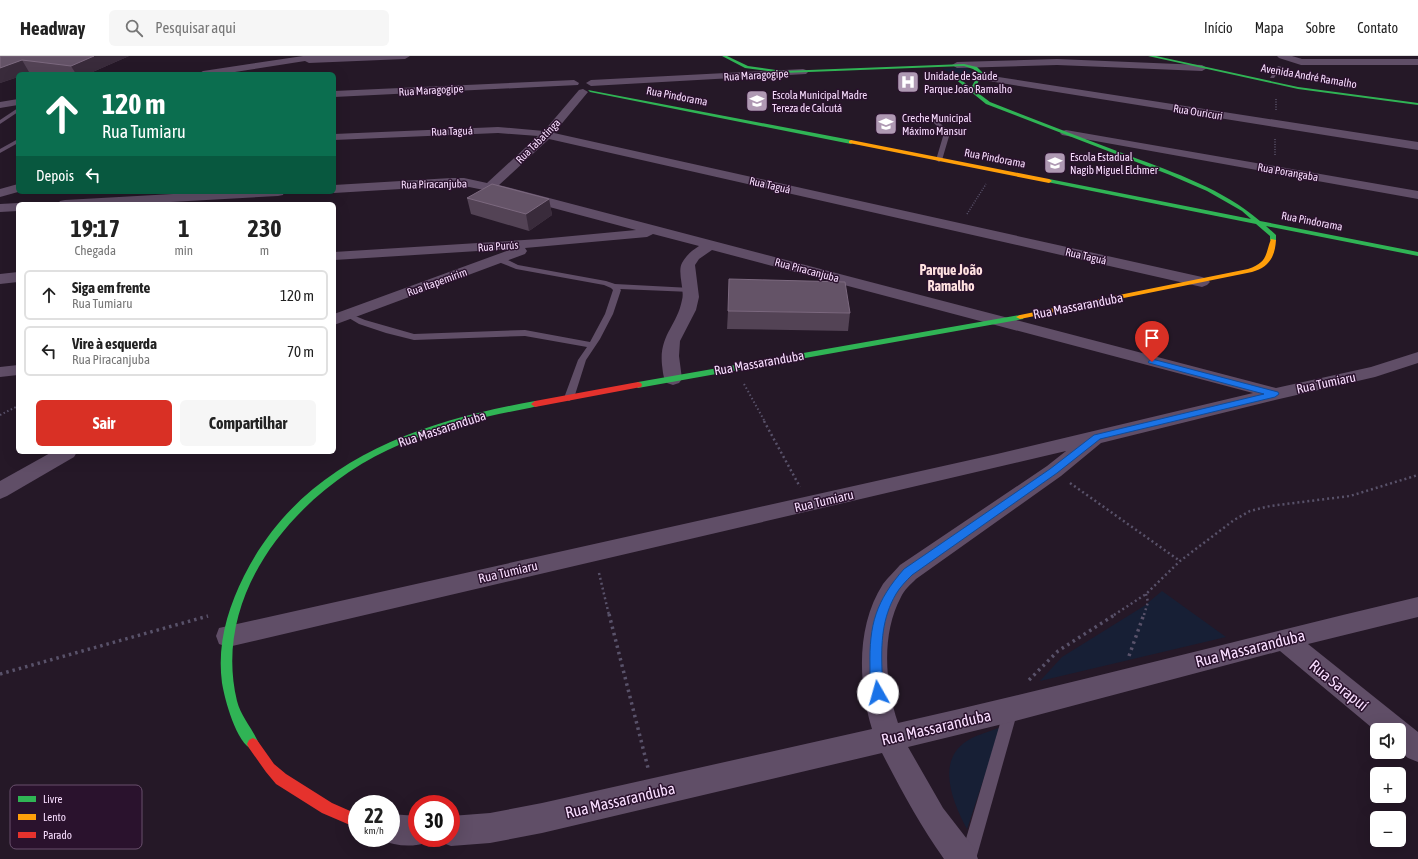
<!DOCTYPE html>
<html lang="pt">
<head>
<meta charset="utf-8">
<style>
  :root { --surface:#fff; --page:#f6f6f6; --text:#222; --muted:#767676; --line:#e0e0e0; --accent:#d93025 }
  body { margin:0; font-family:"Asap Condensed",sans-serif; background:var(--page); color:var(--text); height:100vh; display:flex; flex-direction:column; font-size:15px; white-space:nowrap }
  * { box-sizing:border-box; margin:0 }
  p { font-size:13px; color:var(--muted) }
  .icon { flex:none; width:22px; height:22px; fill:none; stroke:currentColor; stroke-width:2; stroke-linecap:round; stroke-linejoin:round }
  .map { position:relative; flex:1; overflow:hidden }
  .panel { position:absolute; left:16px; top:146px; width:320px; height:252px; display:flex; flex-direction:column; background:var(--surface); border-radius:6px; box-shadow:0 4px 16px #0002 }
  .panel>* { flex:none }
  .top-card { position:absolute; left:16px; top:16px; width:320px; height:122px; border-radius:6px; box-shadow:0 4px 16px #0002; background:#0b6e4f; color:#fff; overflow:hidden }
  .buttons { position:absolute; left:1370px; top:667px; display:grid; gap:8px }
  .buttons a { display:grid; place-items:center; width:36px; height:36px; border-radius:6px; background:var(--surface); box-shadow:0 4px 16px #0002; font-size:20px }
  .speed { position:absolute; left:348px; top:739px; display:flex; gap:8px; font-size:20px; font-weight:700; text-align:center }
  .speed>* { display:grid; place-content:center; width:52px; height:52px; border-radius:50%; background:var(--surface); box-shadow:0 4px 16px #0002; line-height:1 }
  .speed small { font-size:10px; font-weight:400 }
  .speed .limit { border:6px solid #d22; background:#fff; color:#111 }
  .pin { position:absolute; display:grid; place-items:center; width:34px; height:34px; color:#fff; margin:-41px -17px; border-radius:50% 50% 50% 0; rotate:-45deg; box-shadow:0 0 4px #0007 }
  .pin .icon { rotate:45deg }
  .me { position:absolute; width:44px; margin:-22px; rotate:353deg; stroke-linejoin:round; filter:drop-shadow(0 0 3px #0008) }
  .turn { display:flex; align-items:center; gap:14px; height:84px; padding:0 20px; font-size:18px }
  .turn .icon { width:52px; height:52px; stroke-width:2.5 }
  .turn b { display:block; font-size:28px; line-height:34px }
  .then { display:flex; align-items:center; height:38px; padding:0 20px; background:#0003; gap:8px; font-size:15px }
  .eta { display:flex; justify-content:space-evenly; align-items:center; height:68px; text-align:center }
  .eta b { font-size:24px; font-weight:700; line-height:28px }
  .primary-button { display:flex; gap:8px; margin-top:auto; padding:8px 20px }
  .primary-button a { flex:1; height:46px; border-radius:6px; background:var(--accent); color:#fff; font-size:16px; font-weight:700; line-height:46px; text-align:center }
  .primary-button a+a { background:var(--page); color:var(--text) }
  ul { padding:0; list-style:none }
  li { display:flex; align-items:center; gap:12px; height:50px; margin:0 8px 6px; padding:0 12px; border:2px solid var(--line); border-radius:6px }
  li div { flex:1 }
  li b { display:block; font-size:15px }
  li em { font-style:normal }
  header { display:flex; align-items:center; gap:24px; box-sizing:border-box; height:56px; padding:0 20px; background:var(--surface); border-bottom:1px solid var(--line) }
  header strong { font-size:19px }
  nav { display:flex; gap:22px; margin-inline-start:auto; font-size:14px }
  .search { width:280px; height:36px; background:var(--page); display:flex; align-items:center; gap:10px; box-sizing:border-box; padding:0 14px; border-radius:6px; color:var(--muted); font-size:15px }
  .map>svg:first-child { display:block }
  .green { fill:#171f35 }
  .lines { fill:none; stroke-linecap:round; stroke-linejoin:round }
  .path-far3 { stroke:#59526a; stroke-width:1.5; stroke-dasharray:1 1.5; stroke-linecap:butt }
  .path-far2 { stroke:#59526a; stroke-width:2; stroke-dasharray:1.5 2.5; stroke-linecap:butt }
  .path-far1 { stroke:#59526a; stroke-width:2.5; stroke-dasharray:2 3; stroke-linecap:butt }
  .path { stroke:#59526a; stroke-width:3.5; stroke-dasharray:2.5 4; stroke-linecap:butt }
  .lane { fill:#604e67; fill-rule:evenodd }
  .street { fill:#604e67; fill-rule:evenodd }
  .fast { fill:#30b455; fill-rule:evenodd }
  .slow { fill:#ff9f0a; fill-rule:evenodd }
  .jam { fill:#e5322d; fill-rule:evenodd }
  .wall { fill:#534355 }
  .shaded-wall { fill:#392b3b }
  .building { fill:#645367; stroke:#7c697f }
  .route { fill:#1a73e8; stroke:#114b97 }
  .labels { text-anchor:middle; dominant-baseline:central; stroke-width:3; stroke-linejoin:round; paint-order:stroke }
  .far-street-label { font-size:11px; fill:#f9deff; stroke:#2a122d }
  .far-poi-label { font-size:11px; fill:#f9deff; stroke:#2a122d; text-anchor:start }
  .street-label { font-size:13px; fill:#f9deff; stroke:#2a122d }
  .far-district-label { font-size:14px; font-weight:bold; fill:#ffe2e0; stroke:#2a122d }
  .near-street-label { font-size:16px; fill:#f9deff; stroke:#2a122d }
  .key { fill:#2a122d; stroke:#684f6c; stroke-width:1 }
  .key-label { font-size:11px; fill:#f9deff }
</style>
</head>
<body>
<header>
<strong>Headway</strong>
<div class="search"><svg class="icon" aria-label="search" viewBox="0 0 24 24"><circle cx="10" cy="10" r="6"/><path d="M15 15l6 6"/></svg>Pesquisar aqui</div>
<nav><a>Início</a><a>Mapa</a><a>Sobre</a><a>Contato</a></nav>
</header>
<div class="map">
<svg width="1418" height="803" viewBox="0 0 1418 803">
  <rect width="100%" height="100%" fill="#251827"/>
  <g class="green">
    <path d="M 964,11 L 972,15 L 970,20 L 963,21 L 942,13 Z"/>
    <path d="M 1162,535 L 1226,581 L 1040,625 L 1062,601 L 1144,550 Z"/>
    <path d="M 1001,671 L 967,773 C 954,749 936,708 964,687 C 974,679 989,676 1001,671 Z"/>
  </g>
  <g class="lines">
    <g class="path-far3">
      <path d="M 1276,43 L 1276,54"/>
      <path d="M 1275,83 L 1275,100"/>
      <path d="M 967,158 L 986,128"/>
    </g>
    <g class="path-far2">
      <path d="M 744,328 L 765,366"/>
      <path d="M 0,359 L 18,350"/>
    </g>
    <g class="path-far1">
      <path d="M 764,365 L 800,431"/>
      <path d="M 1070,427 L 1180,505"/>
      <path d="M 599,517 L 609,559"/>
      <path d="M 1114,559 L 1146,538 L 1180,505 L 1234,464 L 1250,455 L 1270,450 L 1350,440 L 1418,419"/>
      <path d="M 1144,559 L 1148,546 L 1146,538"/>
    </g>
    <g class="path">
      <path d="M 609,558 L 648,712"/>
      <path d="M 1129,600 L 1144,558"/>
      <path d="M 0,618 L 208,560"/>
      <path d="M 1029,624 L 1058,595 L 1116,558"/>
    </g>
    <g class="lane">
      <path d="M 1278,10 L 1282,11 L 1274,22 L 1270,22 Z"/>
      <path d="M 18,52 L 18,56 L 0,68 L 0,64 Z"/>
      <path d="M 931,62 L 935,62 L 950,77 L 942,104 L 939,106 L 936,104 L 944,77 L 931,64 Z"/>
      <path d="M 18,83 L 18,87 L 0,97 L 0,93 Z"/>
      <path d="M 496,201 L 502,201 L 518,209 L 606,225 L 615,228 L 691,232 L 695,234 L 691,236 L 620,233 L 621,234 L 613,258 L 600,283 L 586,304 L 574,342 L 569,345 L 564,342 L 578,304 L 587,291 L 525,280 L 414,284 L 386,277 L 359,268 L 344,259 L 348,257 L 365,264 L 414,278 L 525,274 L 590,286 L 605,258 L 613,234 L 611,232 L 604,229 L 516,213 L 496,205 Z"/>
      <path d="M 1011,648 L 1016,650 L 1018,654 L 976,803 L 960,803 L 1004,654 L 1006,650 Z"/>
    </g>
    <g class="street">
      <path d="M 303,0 L 410,0 L 405,3 L 309,7 L 305,5 L 222,18 L 198,18 L 203,15 Z"/>
      <path d="M 1277,0 L 1292,0 L 1302,3 L 1418,3 L 1418,9 L 1301,9 L 1279,2 Z"/>
      <path d="M 1057,3 L 1202,9 L 1207,12 L 1202,15 L 1057,9 L 957,12 L 952,9 L 957,6 Z"/>
      <path d="M 803,13 L 806,14 L 808,16 L 806,18 L 591,30 L 586,27 L 591,24 Z"/>
      <path d="M 979,18 L 1418,86 L 1418,94 L 976,23 L 974,21 Z"/>
      <path d="M 574,24 L 579,27 L 578,29 L 334,41 L 334,35 Z"/>
      <path d="M 583,33 L 588,36 L 554,77 L 1202,221 L 1207,223 L 1210,226 L 1207,229 L 1202,231 L 549,83 L 499,129 L 1276,332 L 1371,311 L 1418,296 L 1418,307 L 1375,321 L 1275,344 L 1101,387 L 1061,420 L 916,523 C 911,528 904,534 901,541 C 881,578 885,629 898,667 C 1072,628 1244,582 1418,541 L 1418,561 L 1308,588 L 1418,676 L 1418,706 L 1408,702 L 1399,695 L 1399,674 L 1377,674 L 1377,676 L 1280,595 L 1011,666 L 908,691 L 943,752 L 974,792 L 978,803 L 944,803 C 920,769 901,734 882,697 L 542,777 L 490,787 L 451,790 L 440,786 L 439,782 L 451,782 L 451,760 L 490,757 L 542,747 L 872,673 C 858,627 856,570 883,528 C 888,521 895,515 900,509 L 1047,410 L 1066,395 L 228,591 L 219,588 L 216,580 L 219,572 L 997,398 L 1253,337 L 712,194 L 699,203 L 695,209 L 699,241 L 696,254 L 680,285 L 679,300 L 682,323 L 679,327 L 673,329 L 667,327 C 663,322 663,316 662,309 C 659,279 677,270 682,244 C 685,234 677,216 682,207 C 686,200 691,195 699,190 L 653,178 L 647,181 L 525,192 L 527,195 L 525,198 L 334,269 L 334,258 L 512,193 L 334,204 L 334,196 L 540,183 L 636,174 L 489,135 L 464,130 L 451,130 L 334,137 L 331,136 L 334,136 L 334,129 L 451,122 L 464,122 L 487,127 L 538,80 L 498,77 L 334,84 L 334,78 L 498,71 L 544,75 L 579,34 Z"/>
      <path d="M 18,43 L 18,49 L 0,52 L 0,46 Z"/>
      <path d="M 1066,74 L 1418,135 L 1418,143 L 1062,79 L 1060,77 L 1062,75 Z"/>
      <path d="M 18,128 L 18,136 L 0,141 L 0,133 Z"/>
      <path d="M 209,136 L 284,136 L 283,139 L 278,140 L 135,148 L 58,148 L 60,145 L 65,144 Z"/>
      <path d="M 18,147 L 22,148 L 18,148 L 18,155 L 0,156 L 0,148 Z"/>
      <path d="M 18,216 L 18,226 L 0,228 L 0,218 Z"/>
      <path d="M 18,309 L 18,319 L 0,321 L 0,311 Z"/>
      <path d="M 52,396 L 77,396 L 74,401 L 7,440 L 0,443 L 0,425 Z"/>
      <path d="M 391,758 L 417,760 L 417,782 L 429,782 L 428,786 C 412,792 396,790 380,784 L 380,782 L 391,782 Z"/>
    </g>
    <g class="fast">
      <path d="M 722,0 L 727,0 L 748,10 L 783,15 L 964,8 L 977,11 L 983,17 L 974,34 L 990,46 C 1036,64 1083,82 1130,100 C 1175,117 1223,133 1260,165 L 1418,196 L 1418,200 L 1266,170 L 1276,179 L 1276,184 L 1273,186 L 1270,184 L 1270,180 L 1256,168 L 1047,126 L 1046,125 L 1049,123 L 1251,163 L 1242,155 L 1207,135 L 1170,119 L 986,48 L 954,22 L 958,21 L 971,32 L 979,17 L 973,13 L 964,10 L 783,17 L 745,12 Z"/>
      <path d="M 1148,0 L 1156,0 L 1298,31 L 1418,47 L 1418,49 L 1298,33 Z"/>
      <path d="M 588,34 L 851,84 L 854,86 L 851,88 L 590,36 Z"/>
      <path d="M 1020,259 L 1024,261 L 1023,263 L 638,332 L 634,329 L 638,326 Z"/>
      <path d="M 535,345 L 539,348 L 538,350 C 522,354 506,356 490,360 C 460,367 430,376 401,388 C 303,429 210,533 237,645 C 241,661 253,673 259,688 L 257,692 L 253,694 C 236,687 225,644 222,627 C 217,589 227,554 244,520 C 301,406 417,366 535,345 Z"/>
    </g>
    <g class="slow">
      <path d="M 851,84 L 1049,123 L 1052,125 L 1049,127 L 849,87 L 849,85 Z"/>
      <path d="M 1271,183 L 1276,184 C 1275,201 1269,211 1252,216 L 1020,263 L 1016,261 L 1020,259 L 1248,213 C 1268,206 1265,199 1271,183 Z"/>
    </g>
    <g class="jam">
      <path d="M 638,326 L 641,327 L 642,329 L 641,331 L 535,351 L 531,348 L 535,345 Z"/>
      <path d="M 253,682 L 257,684 L 274,708 L 286,718 L 332,747 L 357,758 L 357,772 L 322,757 L 276,728 L 266,716 L 249,692 L 247,688 L 249,684 Z"/>
    </g>
  </g>
  <g class="wall">
    <path d="M 0,0 L 129,0 L 88,18 L 42,18 L 29,16 L 25,18 L 18,18 L 18,21 L 0,27 Z"/>
    <path d="M 467,142 L 549,143 L 552,159 L 529,175 L 471,158 Z"/>
    <path d="M 728,255 L 850,257 L 848,275 L 727,273 Z"/>
  </g>
  <g class="shaded-wall">
    <path d="M 94,0 L 129,0 L 88,18 L 76,18 L 71,10 Z"/>
    <path d="M 22,4 L 29,16 L 25,18 L 18,18 L 18,21 L 0,27 L 0,12 Z"/>
    <path d="M 549,143 L 552,159 L 529,175 L 526,158 Z"/>
  </g>
  <g class="building">
    <path d="M 0,0 L 94,0 L 71,10 L 22,4 L 0,12 Z"/>
    <path d="M 492,128 L 549,143 L 526,158 L 467,142 Z"/>
    <path d="M 729,223 L 845,226 L 850,257 L 728,255 Z"/>
  </g>
  <path class="route" d="M 1152,303 L 1278,336 L 1279,338 L 1275,341 L 1100,383 L 1057,417 L 912,519 C 906,525 900,531 896,538 C 882,562 881,587 882,614 C 882,622 886,634 882,641 L 878,643 L 874,641 C 870,632 870,621 870,611 C 869,568 876,545 904,513 L 1050,413 L 1094,379 L 1264,338 L 1149,307 L 1148,306 Z"/>
  <defs>
    <g id="hospital-square" transform="scale(1.15)"><rect x="-9" y="-9" width="18" height="18" rx="4" fill="#af99b3" stroke="#2a122d"/><path d="M-5-5h3v3.5h4V-5h3V5h-3V1.5h-4V5h-3Z" fill="#fff"/></g>
    <g id="school-square" transform="scale(1.15)"><rect x="-9" y="-9" width="18" height="18" rx="4" fill="#af99b3" stroke="#2a122d"/><path d="M0-5L7-2L0 1L-7-2ZM-4 1L0 2.5L4 1V4Q0 6-4 4Z" fill="#fff"/></g>
  </defs>
  <g fill-rule="evenodd">
    <use href="#hospital-square" x="908" y="26"/>
    <use href="#school-square" x="757" y="45"/>
    <use href="#school-square" x="886" y="68"/>
    <use href="#school-square" x="1055" y="107"/>
  </g>
  <g class="labels">
    <g class="far-street-label">
      <text transform="translate(756 19) rotate(-3)">Rua Maragogipe</text>
      <text transform="translate(1309 20) rotate(10)">Avenida André Ramalho</text>
      <text transform="translate(431 34) rotate(-3)">Rua Maragogipe</text>
      <text transform="translate(677 40) rotate(11)">Rua Pindorama</text>
      <text transform="translate(1198 56) rotate(9)">Rua Ouricuri</text>
      <text transform="translate(452 75) rotate(-2)">Rua Taguá</text>
      <text transform="translate(538 85) rotate(-45)">Rua Tabatinga</text>
      <text transform="translate(995 102) rotate(11)">Rua Pindorama</text>
      <text transform="translate(1288 116) rotate(10)">Rua Porangaba</text>
      <text transform="translate(434 128) rotate(-1)">Rua Piracanjuba</text>
      <text transform="translate(770 129) rotate(13)">Rua Taguá</text>
      <text transform="translate(1312 165) rotate(11)">Rua Pindorama</text>
      <text transform="translate(498 190) rotate(-4)">Rua Purús</text>
      <text transform="translate(1086 200) rotate(13)">Rua Taguá</text>
      <text transform="translate(807 214) rotate(15)">Rua Piracanjuba</text>
      <text transform="translate(437 226) rotate(-20)">Rua Itapemirim</text>
    </g>
    <g class="far-poi-label">
      <text x="924" y="20">Unidade de Saúde<tspan x="924" dy="13">Parque João Ramalho</tspan></text>
      <text x="772" y="39">Escola Municipal Madre<tspan x="772" dy="13">Tereza de Calcutá</tspan></text>
      <text x="902" y="62">Creche Municipal<tspan x="902" dy="13">Máximo Mansur</tspan></text>
      <text x="1070" y="101">Escola Estadual<tspan x="1070" dy="13">Nagib Miguel Elchmer</tspan></text>
    </g>
    <g class="street-label">
      <text transform="translate(1078 250) rotate(-11)">Rua Massaranduba</text>
      <text transform="translate(759 307) rotate(-10)">Rua Massaranduba</text>
      <text transform="translate(1326 327) rotate(-12)">Rua Tumiaru</text>
      <text transform="translate(442 373) rotate(-18)">Rua Massaranduba</text>
      <text transform="translate(824 445) rotate(-13)">Rua Tumiaru</text>
      <text transform="translate(508 516) rotate(-13)">Rua Tumiaru</text>
    </g>
    <g class="far-district-label">
      <text x="951" y="214">Parque João<tspan x="951" dy="16">Ramalho</tspan></text>
    </g>
    <g class="near-street-label">
      <text transform="translate(1250 592) rotate(-14)">Rua Massaranduba</text>
      <text transform="translate(1339 629) rotate(39)">Rua Sarapuí</text>
      <text transform="translate(936 671) rotate(-13)">Rua Massaranduba</text>
      <text transform="translate(620 744) rotate(-13)">Rua Massaranduba</text>
    </g>
  </g>
  <rect x="10" y="729" width="132" height="64" rx="6" class="key"/>
  <rect x="18" y="740" width="18" height="6" fill="#30b455"/>
  <rect x="18" y="758" width="18" height="6" fill="#ff9f0a"/>
  <rect x="18" y="776" width="18" height="6" fill="#e5322d"/>
  <g class="key-label">
    <text x="43" y="747">Livre</text>
    <text x="43" y="765">Lento</text>
    <text x="43" y="783">Parado</text>
  </g>
</svg>
<div class="buttons">
<a><svg class="icon" aria-label="sound" viewBox="0 0 24 24"><path d="M4 9h4l5-4v14l-5-4H4zM17 9q2 3 0 6"/></svg></a>
<a>+</a>
<a>−</a>
</div>
<div class="speed"><div>22<small>km/h</small></div><div class="limit">30</div></div>
<div class="pin" style="left:1152px;top:306px;background:#d93025"><svg class="icon" aria-label="arrive" viewBox="0 0 24 24"><path d="M6 21V4h12l-3 4 3 4H6"/></svg></div>
<svg class="me" style="left:878px;top:637px" viewBox="-20 -20 40 40"><circle r="19" fill="#fff"/><path d="M0-13L10 11 0 6-10 11z" fill="#1a73e8"/></svg>
<div class="top-card">
<div class="turn"><svg class="icon" aria-label="ahead" viewBox="0 0 24 24"><path d="M12 20V5M6 11l6-6 6 6"/></svg><div><b>120 m</b>Rua Tumiaru</div></div>
<div class="then">Depois<svg class="icon" aria-label="left" viewBox="0 0 24 24"><path d="M17 20v-9H6M10 6l-5 5 5 5"/></svg></div>
</div>
<section class="panel">
<div class="eta">
<div><b>19:17</b><p>Chegada</p></div>
<div><b>1</b><p>min</p></div>
<div><b>230</b><p>m</p></div>
</div>
<ul>
<li><svg class="icon" aria-label="ahead" viewBox="0 0 24 24"><path d="M12 20V5M6 11l6-6 6 6"/></svg><div><b>Siga em frente</b><p>Rua Tumiaru</p></div><em>120 m</em></li>
<li><svg class="icon" aria-label="left" viewBox="0 0 24 24"><path d="M17 20v-9H6M10 6l-5 5 5 5"/></svg><div><b>Vire à esquerda</b><p>Rua Piracanjuba</p></div><em>70 m</em></li>
</ul>
<div class="primary-button"><a>Sair</a><a>Compartilhar</a></div>
</section>
</div>
</body>
</html>
